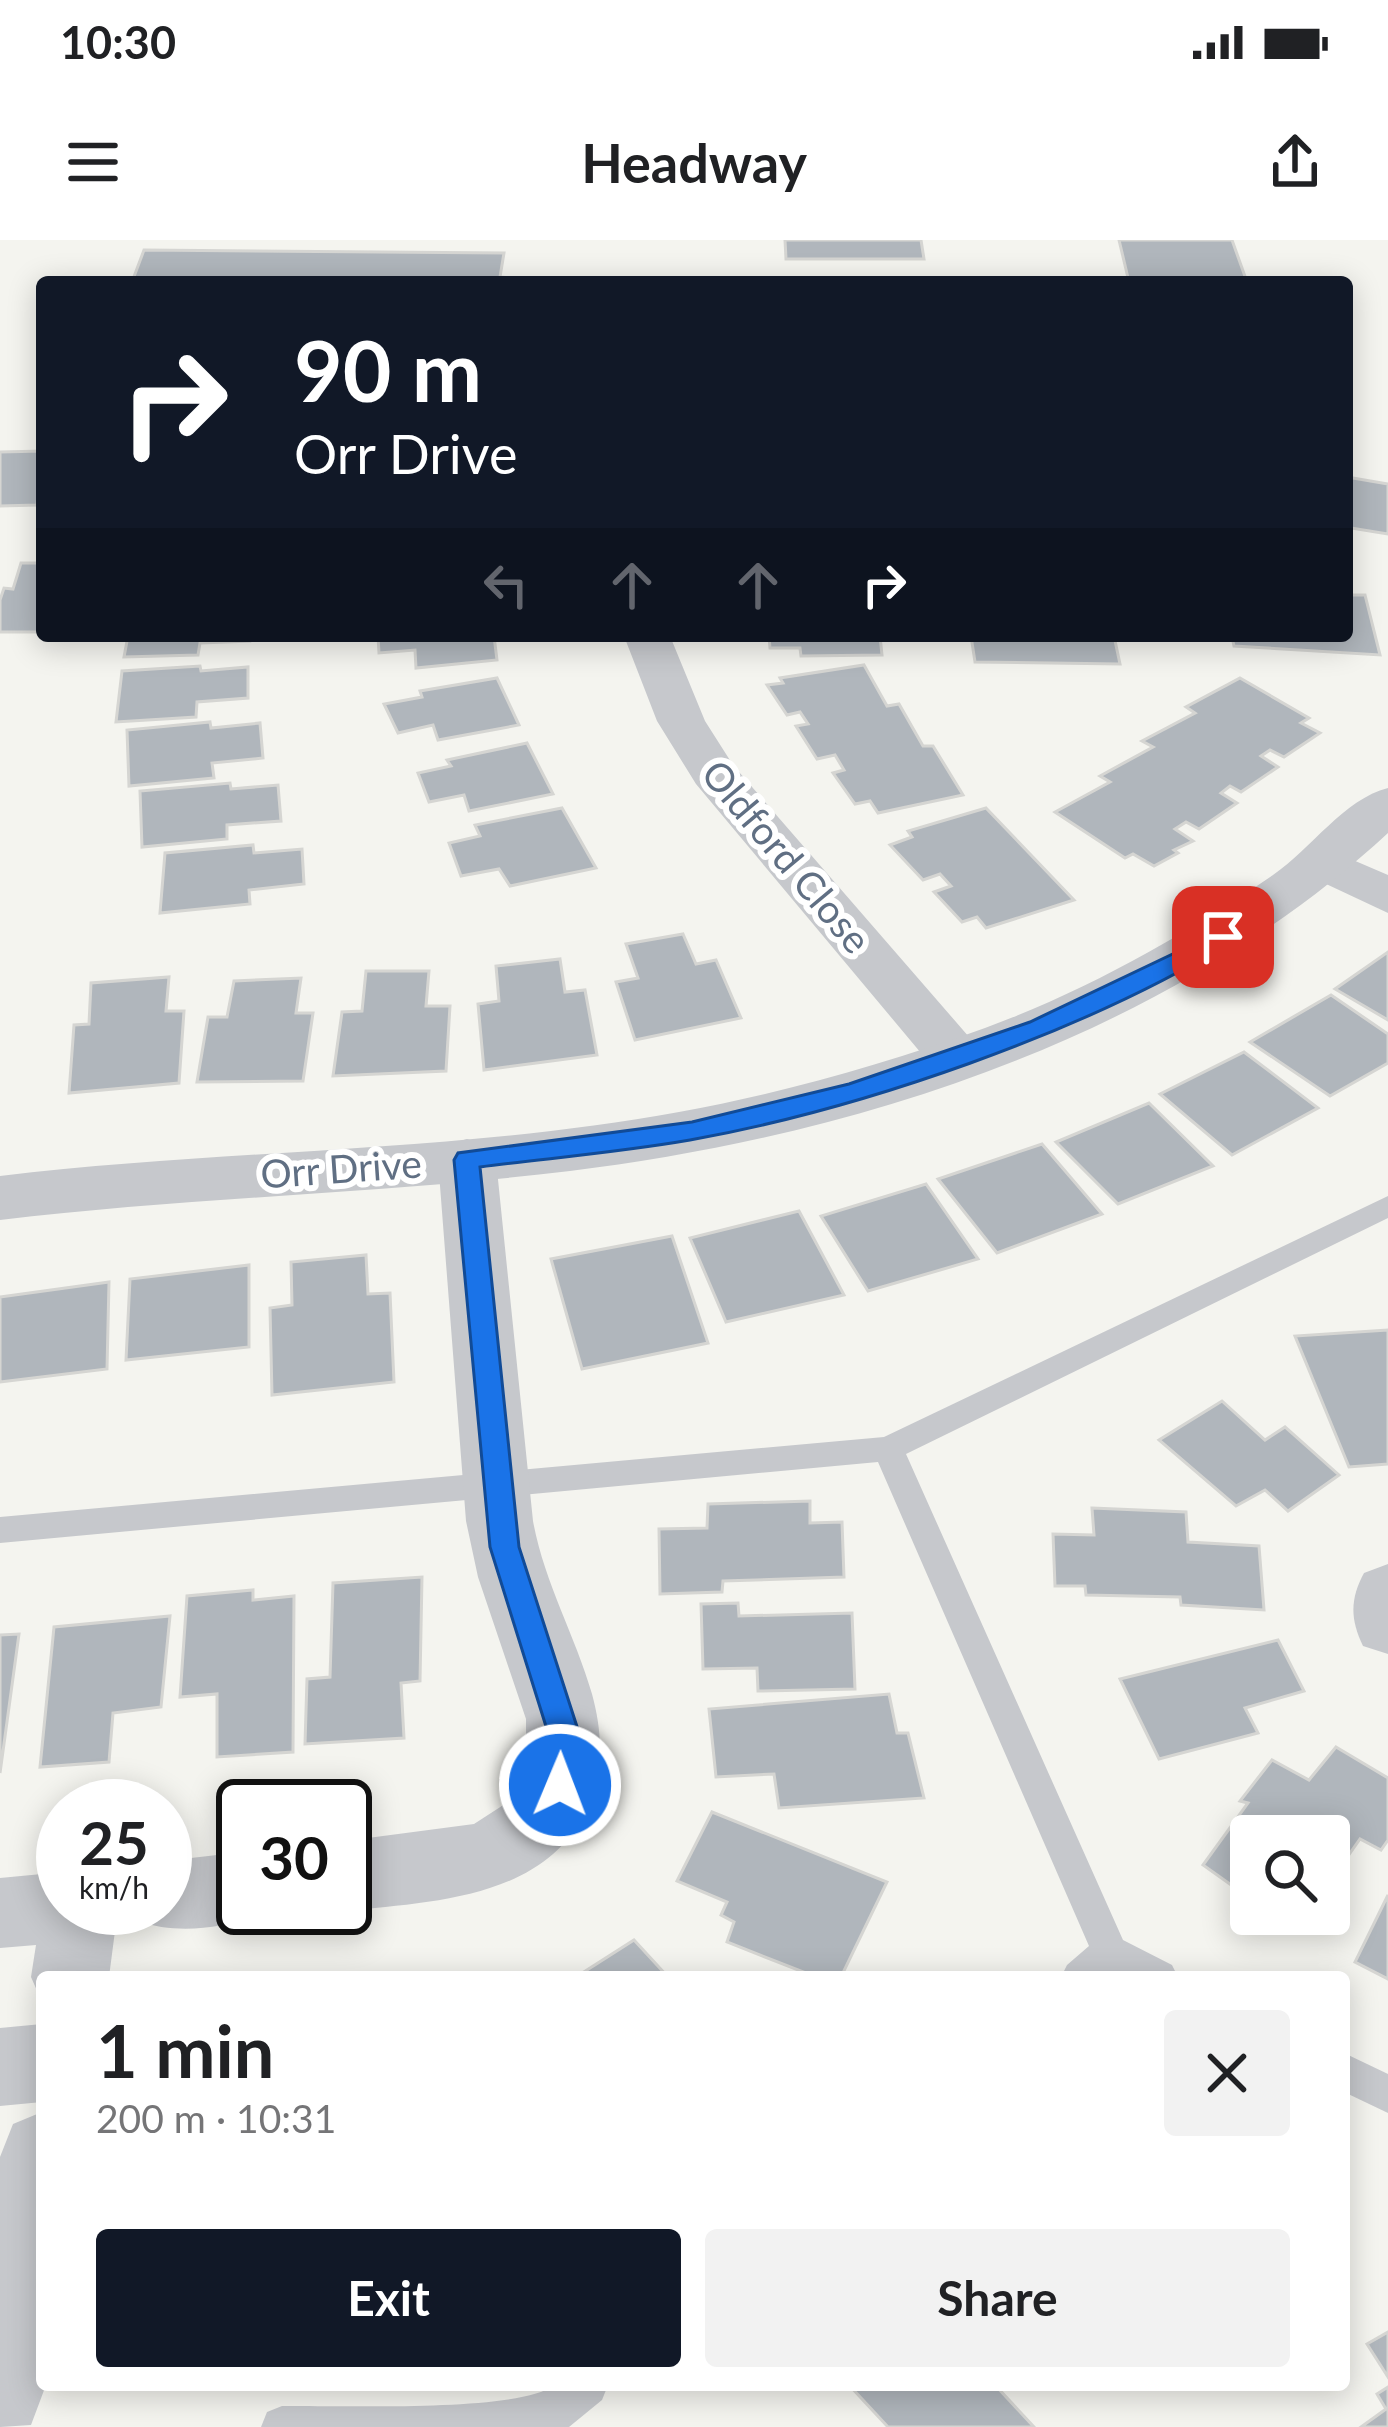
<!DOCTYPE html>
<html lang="en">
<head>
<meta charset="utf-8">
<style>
  :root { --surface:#fff; --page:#f2f2f2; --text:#202124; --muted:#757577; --accent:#111827 }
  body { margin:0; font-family:Lato,sans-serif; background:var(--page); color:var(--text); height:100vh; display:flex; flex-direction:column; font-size:45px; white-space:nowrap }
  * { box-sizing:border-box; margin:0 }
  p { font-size:39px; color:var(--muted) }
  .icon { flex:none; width:66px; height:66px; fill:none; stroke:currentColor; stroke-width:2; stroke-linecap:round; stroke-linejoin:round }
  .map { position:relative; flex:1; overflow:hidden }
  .panel { position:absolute; left:36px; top:1731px; width:1314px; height:420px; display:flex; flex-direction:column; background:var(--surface); border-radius:12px; box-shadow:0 6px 30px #0003 }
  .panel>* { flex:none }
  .banner { position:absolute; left:36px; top:36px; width:1317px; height:366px; border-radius:12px; box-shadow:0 6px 30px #0003; background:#111827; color:#fff; overflow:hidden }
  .fabs { position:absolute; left:1230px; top:1575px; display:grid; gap:24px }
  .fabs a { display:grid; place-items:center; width:120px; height:120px; border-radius:12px; background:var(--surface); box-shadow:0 6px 30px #0003; font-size:60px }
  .speed { position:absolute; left:36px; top:1539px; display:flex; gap:24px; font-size:60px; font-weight:700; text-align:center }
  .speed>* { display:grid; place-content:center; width:156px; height:156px; border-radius:50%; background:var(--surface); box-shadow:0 6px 30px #0003; line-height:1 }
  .speed small { font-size:30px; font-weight:400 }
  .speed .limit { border:6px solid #111; border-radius:18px; background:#fff; color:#111 }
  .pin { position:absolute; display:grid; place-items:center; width:102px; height:102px; color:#fff; margin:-51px; border-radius:24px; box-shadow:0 6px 18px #0006 }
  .me { position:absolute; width:132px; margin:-66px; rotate:1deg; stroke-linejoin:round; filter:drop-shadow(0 0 9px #0008) }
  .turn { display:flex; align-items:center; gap:42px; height:252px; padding:0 60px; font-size:54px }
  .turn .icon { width:156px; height:156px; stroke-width:2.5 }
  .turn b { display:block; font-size:84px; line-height:102px }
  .lanes { display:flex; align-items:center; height:114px; padding:0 60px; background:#0003; justify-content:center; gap:60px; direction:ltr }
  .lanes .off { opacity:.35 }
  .round { display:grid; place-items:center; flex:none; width:126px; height:126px; border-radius:12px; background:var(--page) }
  .headline { display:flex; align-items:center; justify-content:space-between; height:204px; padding:0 60px }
  h1 { font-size:72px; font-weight:700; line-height:90px }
  .cta { display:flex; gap:24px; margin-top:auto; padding:24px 60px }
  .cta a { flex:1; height:138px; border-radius:12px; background:var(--accent); color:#fff; font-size:48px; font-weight:700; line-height:138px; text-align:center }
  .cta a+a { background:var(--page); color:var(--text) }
  .status { display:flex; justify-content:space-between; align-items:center; height:84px; padding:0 60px; background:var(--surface); direction:ltr }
  .status svg { height:33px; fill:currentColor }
  header { display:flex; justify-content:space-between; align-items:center; height:156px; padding:0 60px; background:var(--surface); font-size:54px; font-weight:700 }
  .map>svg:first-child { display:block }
  .building { fill:#b0b6bc; stroke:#d5d5d2; stroke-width:3 }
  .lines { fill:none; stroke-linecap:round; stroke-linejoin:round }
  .service { fill:#c6c8cc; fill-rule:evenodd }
  .minor { fill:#c6c8cc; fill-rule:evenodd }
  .tertiary { fill:#c6c8cc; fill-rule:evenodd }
  .route { fill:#1a73e8; stroke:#114b97; stroke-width:3 }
  .labels { text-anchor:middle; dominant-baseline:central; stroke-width:12; stroke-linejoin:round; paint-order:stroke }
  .street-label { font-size:39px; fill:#606f83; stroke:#fff }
</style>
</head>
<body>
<div class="status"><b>10:30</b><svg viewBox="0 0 49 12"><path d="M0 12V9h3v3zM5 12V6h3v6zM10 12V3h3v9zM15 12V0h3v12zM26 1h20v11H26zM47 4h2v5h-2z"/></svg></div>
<header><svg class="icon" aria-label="menu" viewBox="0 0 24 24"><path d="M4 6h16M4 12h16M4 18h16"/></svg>Headway<svg class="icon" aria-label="share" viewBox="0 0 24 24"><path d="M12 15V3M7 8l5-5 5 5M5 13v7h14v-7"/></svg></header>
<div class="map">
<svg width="1388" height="2187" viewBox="0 0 1388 2187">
  <rect width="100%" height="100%" fill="#f4f4ef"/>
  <g class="building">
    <path d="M 785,0 L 921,0 L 924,19 L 786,19 Z"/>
    <path d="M 1119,0 L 1232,0 L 1247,42 L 1129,42 Z"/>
    <path d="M 144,10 L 504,13 L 500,37 L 511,38 L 511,42 L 132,42 Z"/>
    <path d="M 42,211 L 37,265 L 0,266 L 0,212 Z"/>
    <path d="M 1347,237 L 1388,244 L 1388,294 L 1351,288 Z"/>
    <path d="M 21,323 L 42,323 L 42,392 L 0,392 L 0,360 L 4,348 L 13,349 Z"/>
    <path d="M 1347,355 L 1365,355 L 1380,415 L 1234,406 L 1232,397 L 1195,396 L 1347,396 Z"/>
    <path d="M 128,396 L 251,396 L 250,401 L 200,403 L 198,415 L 124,417 Z"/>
    <path d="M 378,396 L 494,396 L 497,420 L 416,428 L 415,410 L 379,413 Z"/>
    <path d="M 769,396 L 880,396 L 882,415 L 801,416 L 800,408 L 770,408 Z"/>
    <path d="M 971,396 L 1114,396 L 1120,424 L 975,422 Z"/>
    <path d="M 864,425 L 887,466 L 899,464 L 923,506 L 933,506 L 963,555 L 878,573 L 870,561 L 855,564 L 833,533 L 844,530 L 835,515 L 817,519 L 796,486 L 808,484 L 800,472 L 787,475 L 767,445 L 783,443 L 780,438 Z"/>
    <path d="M 200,426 L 201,431 L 248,427 L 248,458 L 197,462 L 196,477 L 116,482 L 122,431 Z"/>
    <path d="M 497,438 L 519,485 L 438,500 L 433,485 L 398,493 L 384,464 L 422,457 L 420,451 Z"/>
    <path d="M 1240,438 L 1309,478 L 1301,483 L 1320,493 L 1284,517 L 1270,510 L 1261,516 L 1278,527 L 1241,552 L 1230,546 L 1221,553 L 1237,563 L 1199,589 L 1186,582 L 1175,589 L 1193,601 L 1174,610 L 1178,613 L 1154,626 L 1133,614 L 1125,618 L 1055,572 L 1110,542 L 1100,536 L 1153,507 L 1142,501 L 1195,473 L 1186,467 Z"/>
    <path d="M 210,482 L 211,488 L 260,483 L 263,518 L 212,523 L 214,538 L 129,546 L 127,490 Z"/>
    <path d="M 527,503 L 553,554 L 469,571 L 464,555 L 429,562 L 418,533 L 451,526 L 447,520 Z"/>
    <path d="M 230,543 L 231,549 L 278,545 L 281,581 L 227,585 L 227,599 L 142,607 L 140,551 Z"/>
    <path d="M 562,568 L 596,628 L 510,646 L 499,629 L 461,636 L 449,603 L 480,596 L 475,585 Z"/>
    <path d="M 986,568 L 1074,660 L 986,688 L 977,677 L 962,682 L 934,652 L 951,646 L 940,634 L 923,640 L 890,605 L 912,597 L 908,591 Z"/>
    <path d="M 253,605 L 254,613 L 302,609 L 304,644 L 249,650 L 250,664 L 160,673 L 165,613 Z"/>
    <path d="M 683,694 L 696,724 L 716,720 L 741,778 L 635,800 L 616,742 L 638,738 L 626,704 Z"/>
    <path d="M 1388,712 L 1388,780 L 1335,749 Z"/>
    <path d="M 560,719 L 565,752 L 585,750 L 597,815 L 484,830 L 478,764 L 499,761 L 496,726 Z"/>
    <path d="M 366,731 L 429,731 L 426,766 L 450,766 L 446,831 L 333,836 L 342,772 L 362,771 Z"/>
    <path d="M 169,737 L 166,771 L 184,771 L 179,843 L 69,853 L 74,785 L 89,784 L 91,743 Z"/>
    <path d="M 301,738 L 296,773 L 313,773 L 303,841 L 197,842 L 208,777 L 227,777 L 234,741 Z"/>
    <path d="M 1331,755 L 1388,794 L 1388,823 L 1330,856 L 1250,802 Z"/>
    <path d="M 1244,812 L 1318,868 L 1232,915 L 1160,854 Z"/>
    <path d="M 1149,863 L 1213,926 L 1118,964 L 1056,902 Z"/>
    <path d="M 1042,904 L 1102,974 L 997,1013 L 938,939 Z"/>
    <path d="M 926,944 L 978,1019 L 868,1051 L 821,976 Z"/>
    <path d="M 799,971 L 844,1055 L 726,1082 L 690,998 Z"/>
    <path d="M 672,996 L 708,1103 L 582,1129 L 551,1019 Z"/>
    <path d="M 366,1015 L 368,1054 L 390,1053 L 394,1142 L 272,1155 L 270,1068 L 292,1065 L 291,1022 Z"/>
    <path d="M 249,1025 L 249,1107 L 126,1120 L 130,1039 Z"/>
    <path d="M 109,1042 L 107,1129 L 0,1142 L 0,1057 Z"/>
    <path d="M 1388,1090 L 1388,1224 L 1349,1227 L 1295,1096 Z"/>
    <path d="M 1222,1161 L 1265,1200 L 1285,1187 L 1339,1235 L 1288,1271 L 1265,1250 L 1236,1266 L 1159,1200 Z"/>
    <path d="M 810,1261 L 810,1283 L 842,1282 L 844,1337 L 723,1341 L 722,1352 L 660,1354 L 659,1289 L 707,1288 L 708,1264 Z"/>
    <path d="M 1092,1268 L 1186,1272 L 1188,1302 L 1259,1306 L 1264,1370 L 1181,1365 L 1180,1357 L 1086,1355 L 1085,1346 L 1055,1346 L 1053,1294 L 1094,1295 Z"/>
    <path d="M 422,1337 L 420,1441 L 401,1443 L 404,1498 L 305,1504 L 307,1439 L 330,1437 L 333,1343 Z"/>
    <path d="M 253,1350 L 253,1360 L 294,1356 L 293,1512 L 217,1517 L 217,1454 L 180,1457 L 187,1356 Z"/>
    <path d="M 738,1363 L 739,1376 L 852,1373 L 855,1449 L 758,1451 L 757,1428 L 703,1429 L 701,1364 Z"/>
    <path d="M 170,1376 L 161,1467 L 113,1473 L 109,1522 L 40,1527 L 54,1387 Z"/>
    <path d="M 19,1394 L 0,1533 L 0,1395 Z"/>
    <path d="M 1278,1400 L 1304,1451 L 1245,1468 L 1258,1493 L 1159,1519 L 1120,1439 Z"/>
    <path d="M 889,1454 L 897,1493 L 908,1493 L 924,1558 L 779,1568 L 774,1534 L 716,1537 L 709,1469 Z"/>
    <path d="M 1336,1507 L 1388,1538 L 1388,1600 L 1381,1610 L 1360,1599 L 1329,1643 L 1329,1596 L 1251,1596 L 1251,1659 L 1203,1625 L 1248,1563 L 1240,1561 L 1272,1520 L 1309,1540 Z"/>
    <path d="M 712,1572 L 887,1642 L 841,1737 L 816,1737 L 727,1702 L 734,1682 L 721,1675 L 727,1662 L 677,1641 Z"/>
    <path d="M 1388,1655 L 1388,1739 L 1355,1722 Z"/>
    <path d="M 634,1700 L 668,1737 L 576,1737 Z"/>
    <path d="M 1388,2092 L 1388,2137 L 1367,2104 Z"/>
    <path d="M 849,2145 L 995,2145 L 1034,2187 L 888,2187 Z"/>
    <path d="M 1388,2147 L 1388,2187 L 1361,2187 L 1386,2169 L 1377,2154 Z"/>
  </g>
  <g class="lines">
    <g class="service">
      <path d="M 1388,956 L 1388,978 L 906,1214 L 1123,1700 L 1172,1725 L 1178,1737 L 1122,1737 L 1113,1733 L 1108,1737 L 1061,1737 L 1067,1725 L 1089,1706 L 878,1222 L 0,1303 L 0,1277 L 884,1197 Z"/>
      <path d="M 1344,1813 L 1388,1834 L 1388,1873 L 1344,1852 Z"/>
      <path d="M 554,2145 L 608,2145 L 602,2160 L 569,2187 L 261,2187 L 267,2172 L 282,2166 C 334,2165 520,2173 554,2145 Z"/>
    </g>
    <g class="minor">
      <path d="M 624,396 L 670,396 L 705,481 L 733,525 L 976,805 L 984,818 L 976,831 L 956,837 L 936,831 L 696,544 L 657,481 Z"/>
      <path d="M 1325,608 L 1388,635 L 1388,673 L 1307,635 L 1299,624 L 1307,613 Z"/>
      <path d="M 467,899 L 488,905 L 496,920 L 533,1281 C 544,1342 575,1395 592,1454 C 603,1495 604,1530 586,1570 C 545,1659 430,1662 345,1671 L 338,1668 L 345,1668 L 345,1601 L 474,1584 L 508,1562 L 526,1537 L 526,1479 L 478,1337 L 466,1281 L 438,920 L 446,905 Z"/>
      <path d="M 1388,1324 L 1388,1414 L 1363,1406 C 1350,1379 1350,1359 1364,1333 Z"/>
      <path d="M 243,1612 L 243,1668 L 272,1668 L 270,1672 C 229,1687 180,1696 138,1681 L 132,1668 L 165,1668 L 165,1621 Z"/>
      <path d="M 63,1632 L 63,1668 L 118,1668 L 109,1737 L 42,1737 L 42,1762 L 31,1737 L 36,1705 L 0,1708 L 0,1638 Z"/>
      <path d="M 42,1784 L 42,1862 L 0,1866 L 0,1788 Z"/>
      <path d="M 42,1872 L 46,2145 L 31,2185 L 0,2187 L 0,1917 L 13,1884 Z"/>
    </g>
    <path class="tertiary" d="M 1388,548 L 1388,593 C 1169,795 863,895 570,931 C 381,954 190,957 0,980 L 0,936 C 225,909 455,913 679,872 C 783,853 885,824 985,788 C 1088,750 1183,696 1273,635 C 1311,609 1344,559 1388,548 Z"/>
  </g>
  <path class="route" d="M 1223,690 L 1231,692 L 1231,702 C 1082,793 862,869 690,900 C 621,912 550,918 480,927 L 519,1307 L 580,1496 L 572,1555 L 560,1559 L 549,1555 L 544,1545 L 549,1496 L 490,1307 L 454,920 L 458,913 L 692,882 L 849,844 L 1030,782 Z"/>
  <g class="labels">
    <g class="street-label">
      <text transform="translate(787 616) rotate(50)">Oldford Close</text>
      <text transform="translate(341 928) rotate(-4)">Orr Drive</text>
    </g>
  </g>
</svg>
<div class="fabs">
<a><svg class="icon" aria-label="search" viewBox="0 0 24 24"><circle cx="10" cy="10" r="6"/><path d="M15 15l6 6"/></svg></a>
</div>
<div class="speed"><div>25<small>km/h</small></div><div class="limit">30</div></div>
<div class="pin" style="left:1223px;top:697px;background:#d93025"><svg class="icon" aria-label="arrive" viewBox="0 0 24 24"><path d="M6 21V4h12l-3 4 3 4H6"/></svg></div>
<svg class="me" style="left:560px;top:1545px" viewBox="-20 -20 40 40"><circle r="17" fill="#1a73e8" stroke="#fff" stroke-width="3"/><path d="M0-11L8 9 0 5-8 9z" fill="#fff"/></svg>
<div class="banner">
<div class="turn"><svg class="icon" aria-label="right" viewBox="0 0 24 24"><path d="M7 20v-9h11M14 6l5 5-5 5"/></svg><div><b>90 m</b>Orr Drive</div></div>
<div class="lanes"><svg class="icon off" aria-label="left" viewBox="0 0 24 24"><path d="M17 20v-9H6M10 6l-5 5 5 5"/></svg><svg class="icon off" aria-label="ahead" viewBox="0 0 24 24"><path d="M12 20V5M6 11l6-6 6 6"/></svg><svg class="icon off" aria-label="ahead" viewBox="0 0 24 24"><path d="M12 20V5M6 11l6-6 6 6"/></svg><svg class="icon" aria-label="right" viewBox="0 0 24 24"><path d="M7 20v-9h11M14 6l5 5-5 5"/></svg></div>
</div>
<section class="panel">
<div class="headline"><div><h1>1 min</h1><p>200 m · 10:31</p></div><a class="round"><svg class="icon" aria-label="close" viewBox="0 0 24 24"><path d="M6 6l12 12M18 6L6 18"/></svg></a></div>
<div class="cta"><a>Exit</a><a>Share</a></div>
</section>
</div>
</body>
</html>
